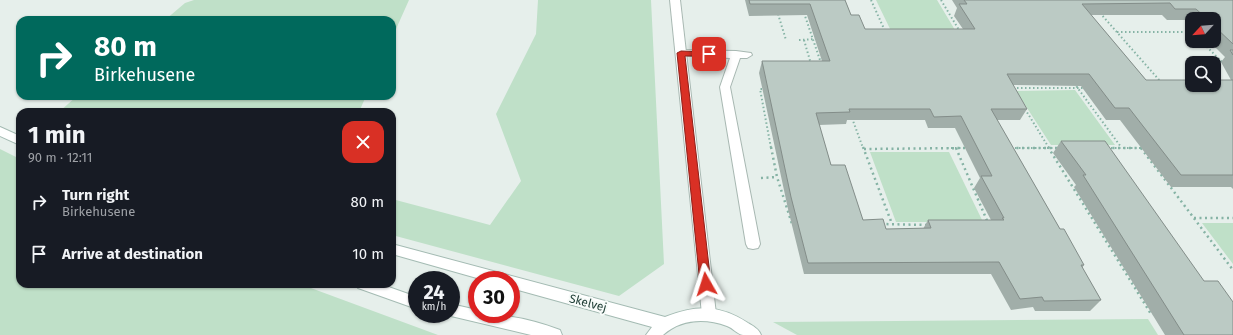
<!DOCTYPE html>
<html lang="en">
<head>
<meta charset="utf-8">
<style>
  :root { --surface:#171b24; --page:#20242c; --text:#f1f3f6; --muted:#9ea1a6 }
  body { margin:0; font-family:"Fira Sans",sans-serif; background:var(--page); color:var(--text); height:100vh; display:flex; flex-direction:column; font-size:15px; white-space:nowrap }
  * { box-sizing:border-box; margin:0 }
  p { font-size:13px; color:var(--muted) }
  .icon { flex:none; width:22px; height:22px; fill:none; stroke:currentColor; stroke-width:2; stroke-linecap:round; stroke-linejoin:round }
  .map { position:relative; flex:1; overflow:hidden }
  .sheet { position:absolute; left:16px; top:108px; width:380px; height:180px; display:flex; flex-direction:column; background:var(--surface); border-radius:12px; box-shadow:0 1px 3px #0004 }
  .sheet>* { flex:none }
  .banner { position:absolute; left:16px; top:16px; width:380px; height:84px; border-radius:12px; box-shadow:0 1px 3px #0004; background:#00695c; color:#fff; overflow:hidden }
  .needle { width:26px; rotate:244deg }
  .tools { position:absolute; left:1185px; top:12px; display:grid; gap:8px }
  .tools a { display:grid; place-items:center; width:36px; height:36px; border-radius:8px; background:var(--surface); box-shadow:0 1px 3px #0004; font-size:20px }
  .speed { position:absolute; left:408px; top:271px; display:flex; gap:8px; font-size:20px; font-weight:700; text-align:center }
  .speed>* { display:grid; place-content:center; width:52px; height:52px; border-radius:50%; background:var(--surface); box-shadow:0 1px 3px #0004; line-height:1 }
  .speed small { font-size:10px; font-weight:400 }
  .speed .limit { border:6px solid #d22; background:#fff; color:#111 }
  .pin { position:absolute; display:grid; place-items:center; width:34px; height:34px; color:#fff; margin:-17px; border-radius:8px; box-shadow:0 2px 6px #0006 }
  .me { position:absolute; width:44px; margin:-22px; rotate:354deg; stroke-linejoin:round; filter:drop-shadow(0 0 3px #0008) }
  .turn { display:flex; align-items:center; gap:14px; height:84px; padding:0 12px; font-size:18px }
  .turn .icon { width:52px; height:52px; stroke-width:2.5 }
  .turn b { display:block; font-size:28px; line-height:34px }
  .round { display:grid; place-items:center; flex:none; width:42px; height:42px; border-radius:12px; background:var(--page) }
  .summary { display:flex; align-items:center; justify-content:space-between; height:68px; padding:0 12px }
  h1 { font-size:24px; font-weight:700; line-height:30px }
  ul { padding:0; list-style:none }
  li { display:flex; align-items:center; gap:12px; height:52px; padding:0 12px }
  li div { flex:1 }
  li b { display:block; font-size:15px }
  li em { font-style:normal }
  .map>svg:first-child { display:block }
  .green { fill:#bfe0c8 }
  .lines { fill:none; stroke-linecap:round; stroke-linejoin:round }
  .lane-casing { stroke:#a8b8b2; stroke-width:2 }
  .street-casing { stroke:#a8b8b2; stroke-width:2 }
  .secondary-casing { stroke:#a4bbb3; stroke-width:2 }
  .path-far1 { stroke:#86b3a5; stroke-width:2; stroke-dasharray:1.5 2.5; stroke-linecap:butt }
  .path { stroke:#86b3a5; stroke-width:2.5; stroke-dasharray:2 3.5; stroke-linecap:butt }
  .lane { fill:#fff; fill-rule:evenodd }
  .street { fill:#fff; fill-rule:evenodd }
  .secondary { fill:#fff; fill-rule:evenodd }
  .wall { fill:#a1aea9; fill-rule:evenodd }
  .building { fill:#bbcac4; stroke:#838d89; fill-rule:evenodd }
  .route { fill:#d93025; stroke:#8d1f18 }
  .labels { text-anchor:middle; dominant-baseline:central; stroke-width:4; stroke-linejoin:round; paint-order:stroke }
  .street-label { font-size:12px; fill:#24423a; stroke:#f7fbf9 }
</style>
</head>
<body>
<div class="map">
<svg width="1233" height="335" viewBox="0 0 1233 335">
  <rect width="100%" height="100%" fill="#e6efeb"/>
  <g class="green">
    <path d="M 194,0 L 409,0 L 392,38 L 392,20 L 165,20 L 185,3 Z"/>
    <path d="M 538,0 L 651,0 L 664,264 L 619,296 L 392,235 L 392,199 L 490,225 L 521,181 L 496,114 L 536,34 Z"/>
    <path d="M 876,0 L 937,0 L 958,35 L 893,35 Z"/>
    <path d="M 1075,90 L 1115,145 L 1051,145 L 1016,91 Z"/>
    <path d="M 77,96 L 366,96 L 359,112 L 59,112 Z"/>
    <path d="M 0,149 L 20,159 L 20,284 L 300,284 L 438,335 L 0,335 Z"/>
    <path d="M 870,152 L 949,152 L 983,222 L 896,222 Z"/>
    <path d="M 1202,223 L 1233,223 L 1233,264 Z"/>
    <path d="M 1148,319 L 1158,335 L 797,335 L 773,322 Z"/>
  </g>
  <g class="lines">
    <g class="lane-casing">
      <path id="lane" d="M 681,50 L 736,51 L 751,53 L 752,55 L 747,58 L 740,58 L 730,87 L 760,244 L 758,248 L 753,249 L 748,248 L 746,244 L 720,87 L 730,58 L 677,55 L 676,53 Z"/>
    </g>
    <g class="street-casing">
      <path id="street" d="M 670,0 L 680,0 L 716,314 L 714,318 L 709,320 L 704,318 L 702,314 Z"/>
    </g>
    <g class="secondary-casing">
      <g id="secondary">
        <path d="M 0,127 L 20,136 L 20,145 L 0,136 Z"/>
        <path d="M 392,244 L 665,317 C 696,305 719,304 748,323 C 753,326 759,329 761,335 C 756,335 748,335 743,335 C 737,334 733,328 727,326 C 705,318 681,319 663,335 L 646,335 L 652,327 L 511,288 L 511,280 L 484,280 L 392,254 Z"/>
        <path d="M 356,284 L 380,284 L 417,297 L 417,309 L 358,288 Z"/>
        <path d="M 451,304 L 477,310 L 477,314 C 505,314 534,320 560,330 L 562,335 L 531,335 L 451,316 L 446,314 L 451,314 Z"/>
      </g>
    </g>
    <g class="path-far1">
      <path d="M 871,0 L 885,31"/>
      <path d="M 941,0 L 959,30"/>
      <path d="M 804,13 L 821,63"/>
      <path d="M 1100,13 L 1160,81"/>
      <path d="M 778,14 L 786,40"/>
      <path d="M 1117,32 L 1192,32"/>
      <path d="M 799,40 L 817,39"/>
      <path d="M 804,40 L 811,64"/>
      <path d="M 1201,41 L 1223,63"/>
      <path d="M 1074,83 L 1121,147"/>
      <path d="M 1013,88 L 1086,88"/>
      <path d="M 766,89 L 760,89 L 771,148"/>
      <path d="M 1025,109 L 1049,148"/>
      <path d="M 852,118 L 863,148"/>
      <path d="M 947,148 L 968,148"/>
      <path d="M 1011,148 L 1060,148"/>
      <path d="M 1107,148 L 1144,148"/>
    </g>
    <g class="path">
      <path d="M 771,147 L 777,177 L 792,224 L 794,224"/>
      <path d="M 863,147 L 892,224"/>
      <path d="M 1048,147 L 1151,314 L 1155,314"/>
      <path d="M 956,148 L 988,223"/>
      <path d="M 1011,148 L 1060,148"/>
      <path d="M 1107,148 L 1144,148"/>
      <path d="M 1141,148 L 1233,270"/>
      <path d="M 864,149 L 968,148"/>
      <path d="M 761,178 L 777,177"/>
      <path d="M 1194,218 L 1233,218"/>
      <path d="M 881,224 L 928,225"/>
    </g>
    <use href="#lane" class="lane"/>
    <use href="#street" class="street"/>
    <use href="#secondary" class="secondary"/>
  </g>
  <g class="wall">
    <path d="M 745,0 L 845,0 L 851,15 L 865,29 L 963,29 L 954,16 L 957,8 L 952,0 L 1233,0 L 1233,189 L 1231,187 L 1171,187 L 1120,120 L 1106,120 L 1081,86 L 1013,85 L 1027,109 L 1020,120 L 997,120 L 1060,229 L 1084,265 L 1082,268 L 1101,300 L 1090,311 L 1035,311 L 1033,307 L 1011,310 L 991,274 L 804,274 L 788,209 L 759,73 L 762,61 L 822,61 L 807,15 L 749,16 ZM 1091,15 L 1162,15 L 1167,20 L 1188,20 L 1192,24 L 1192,19 L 1214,19 L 1214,41 L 1209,41 L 1225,57 L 1221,62 L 1231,80 L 1146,80 ZM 847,120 L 925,120 L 928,128 L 955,128 L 980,178 L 974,188 L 991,220 L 928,220 L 923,229 L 886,229 L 863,220 L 831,165 L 819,125 L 846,124 Z"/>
    <path d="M 1061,141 L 1204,281 L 1233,335 L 1165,335 L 1074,187 L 1076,185 L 1053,153 Z"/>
  </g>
  <g class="building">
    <path d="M 749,0 L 845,0 L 851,15 L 859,15 L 865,29 L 975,29 L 959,4 L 967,4 L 964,0 L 1233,0 L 1233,44 L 1214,26 L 1214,19 L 1207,19 L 1196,9 L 1175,9 L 1170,3 L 1082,4 L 1146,80 L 1192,80 L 1192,85 L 1214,85 L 1214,80 L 1233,80 L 1233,175 L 1181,175 L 1129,108 L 1115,108 L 1089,74 L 1007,74 L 1027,109 L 991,109 L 1060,229 L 1064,229 L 1084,265 L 1081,265 L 1101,300 L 1044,301 L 1042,297 L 1020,299 L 999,262 L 808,263 L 791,197 L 762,61 L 830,61 L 810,4 L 750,4 ZM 849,109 L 930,109 L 934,117 L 961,116 L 992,176 L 981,176 L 1004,218 L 1002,218 L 1004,220 L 928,220 L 931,228 L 886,229 L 883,219 L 863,220 L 845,165 L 831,165 L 816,113 L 850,112 Z"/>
    <path d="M 1230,50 L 1233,50 L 1233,55 Z"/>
    <path d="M 1061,141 L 1105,141 L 1204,281 L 1218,281 L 1233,302 L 1233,335 L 1184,335 L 1083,175 L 1086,175 Z"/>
  </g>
  <path class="route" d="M 681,51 L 709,52 L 713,54 L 709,56 L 685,56 L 711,284 L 709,287 L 706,288 L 702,287 L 700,284 L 677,53 Z"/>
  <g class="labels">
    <g class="street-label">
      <text transform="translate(588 303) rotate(15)">Skelvej</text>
    </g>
  </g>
</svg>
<div class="tools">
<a><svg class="needle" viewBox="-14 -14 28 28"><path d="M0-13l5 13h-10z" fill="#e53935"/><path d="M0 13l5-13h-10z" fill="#9ea1a6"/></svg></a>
<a><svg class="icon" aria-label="search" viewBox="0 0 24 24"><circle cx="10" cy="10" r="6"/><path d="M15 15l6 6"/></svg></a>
</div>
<div class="speed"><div>24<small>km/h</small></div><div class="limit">30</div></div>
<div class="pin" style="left:709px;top:54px;background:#d93025"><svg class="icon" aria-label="arrive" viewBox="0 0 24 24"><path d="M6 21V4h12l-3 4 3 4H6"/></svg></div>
<svg class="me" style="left:706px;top:284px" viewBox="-20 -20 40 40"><path d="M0-17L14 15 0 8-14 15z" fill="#d93025" stroke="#fff" stroke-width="4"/></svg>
<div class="banner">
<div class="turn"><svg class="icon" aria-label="right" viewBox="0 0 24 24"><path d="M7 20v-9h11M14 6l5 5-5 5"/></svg><div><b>80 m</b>Birkehusene</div></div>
</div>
<section class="sheet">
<div class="summary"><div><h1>1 min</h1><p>90 m · 12:11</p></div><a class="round" style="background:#d93025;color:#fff"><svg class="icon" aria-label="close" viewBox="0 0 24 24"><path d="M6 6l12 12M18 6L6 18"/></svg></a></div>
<ul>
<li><svg class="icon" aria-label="right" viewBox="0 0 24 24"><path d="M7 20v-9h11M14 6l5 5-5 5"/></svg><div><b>Turn right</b><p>Birkehusene</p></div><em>80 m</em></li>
<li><svg class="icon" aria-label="arrive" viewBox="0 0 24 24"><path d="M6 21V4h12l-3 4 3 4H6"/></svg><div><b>Arrive at destination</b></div><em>10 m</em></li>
</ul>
</section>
</div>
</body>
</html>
